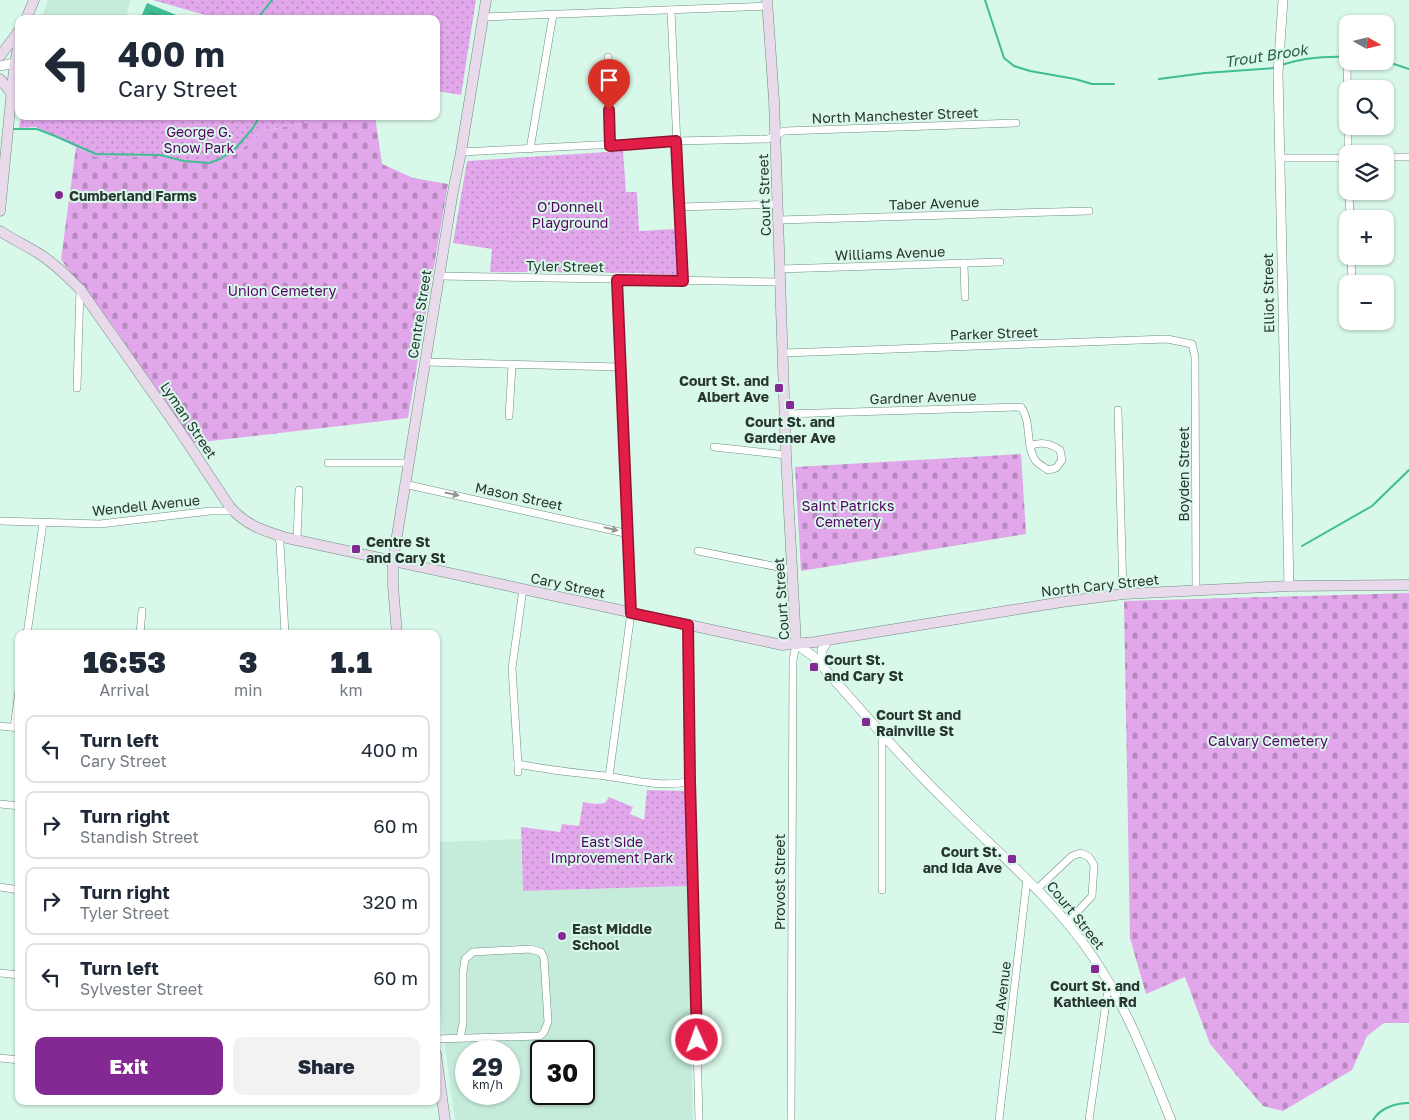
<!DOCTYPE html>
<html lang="en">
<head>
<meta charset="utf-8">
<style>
  :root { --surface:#fff; --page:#f2f2f3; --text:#1f2937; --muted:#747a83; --line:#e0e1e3; --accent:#842893 }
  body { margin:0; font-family:"Golos Text",sans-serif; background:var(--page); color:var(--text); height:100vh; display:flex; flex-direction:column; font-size:19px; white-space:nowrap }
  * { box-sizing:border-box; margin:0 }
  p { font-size:16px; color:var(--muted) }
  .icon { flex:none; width:28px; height:28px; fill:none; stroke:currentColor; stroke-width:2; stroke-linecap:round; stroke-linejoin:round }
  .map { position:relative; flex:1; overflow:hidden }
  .details { position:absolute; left:15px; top:630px; width:425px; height:475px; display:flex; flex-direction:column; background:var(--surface); border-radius:10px; box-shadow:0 1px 4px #0004 }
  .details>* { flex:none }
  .guide { position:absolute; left:15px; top:15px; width:425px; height:105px; border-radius:10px; box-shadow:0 1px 4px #0004; background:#fff; color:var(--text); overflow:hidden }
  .needle { width:32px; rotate:98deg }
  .tools { position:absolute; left:1339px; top:15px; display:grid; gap:10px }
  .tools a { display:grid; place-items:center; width:55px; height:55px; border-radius:10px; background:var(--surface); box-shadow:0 1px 4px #0004; font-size:25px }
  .speed { position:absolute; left:455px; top:1040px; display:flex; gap:10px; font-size:25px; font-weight:700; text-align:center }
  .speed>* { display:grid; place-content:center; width:65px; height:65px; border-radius:50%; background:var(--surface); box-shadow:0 1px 4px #0004; line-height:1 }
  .speed small { font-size:12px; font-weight:400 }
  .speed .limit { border:2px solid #111; border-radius:8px; background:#fff; color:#111 }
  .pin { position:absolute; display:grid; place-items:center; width:42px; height:42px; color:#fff; margin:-51px -21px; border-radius:50% 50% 50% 0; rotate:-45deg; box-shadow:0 0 5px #0007 }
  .pin .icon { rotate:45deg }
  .me { position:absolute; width:55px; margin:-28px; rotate:358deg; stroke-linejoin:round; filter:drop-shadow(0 0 4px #0008) }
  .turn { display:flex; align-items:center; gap:18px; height:105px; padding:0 20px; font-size:22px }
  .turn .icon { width:65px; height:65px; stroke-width:2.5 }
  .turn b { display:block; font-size:35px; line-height:42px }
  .eta { display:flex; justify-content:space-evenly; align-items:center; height:85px; text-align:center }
  .eta b { font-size:30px; font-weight:800; line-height:35px }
  .action { display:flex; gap:10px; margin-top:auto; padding:10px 20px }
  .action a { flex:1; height:58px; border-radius:10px; background:var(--accent); color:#fff; font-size:20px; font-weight:800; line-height:58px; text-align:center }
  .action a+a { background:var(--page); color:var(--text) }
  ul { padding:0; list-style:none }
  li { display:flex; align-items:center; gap:15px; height:68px; margin:0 10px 8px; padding:0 10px; border:2px solid var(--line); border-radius:10px }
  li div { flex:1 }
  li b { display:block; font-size:19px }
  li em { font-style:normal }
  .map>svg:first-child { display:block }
  .built { fill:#c5ecdb; fill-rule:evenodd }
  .cemetery { fill:url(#cemetery-stones) }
  .park { fill:url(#park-dots) }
  .water { fill:url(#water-ripples) }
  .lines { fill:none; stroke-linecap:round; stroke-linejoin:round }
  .stream { stroke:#3ebe92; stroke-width:2 }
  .minor-casing { stroke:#708d80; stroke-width:8 }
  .tertiary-casing { stroke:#708d80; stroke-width:10 }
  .secondary-casing { stroke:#708d80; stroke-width:11 }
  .minor { stroke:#fff; stroke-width:7 }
  .tertiary { stroke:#fff; stroke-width:9 }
  .secondary { stroke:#e8d9eb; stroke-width:10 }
  .oneway { fill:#949a98 }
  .route-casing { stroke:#92132f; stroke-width:12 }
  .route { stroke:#e11d48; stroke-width:9 }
  .poi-dot { fill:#842893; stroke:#d8f8e9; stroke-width:2 }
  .labels { text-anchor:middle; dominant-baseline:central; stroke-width:4; stroke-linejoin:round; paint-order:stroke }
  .street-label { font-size:14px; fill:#293530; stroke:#d8f8e9 }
  .park-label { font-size:14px; fill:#590065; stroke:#d8f8e9 }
  .poi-label { font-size:14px; font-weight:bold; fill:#293530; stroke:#d8f8e9; text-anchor:start }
  .water-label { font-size:15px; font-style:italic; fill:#2a5d49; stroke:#d8f8e9 }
</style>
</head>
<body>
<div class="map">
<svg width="1409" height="1120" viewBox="0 0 1409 1120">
  <defs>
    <pattern id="cemetery-stones" width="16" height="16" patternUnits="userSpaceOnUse" patternTransform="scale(1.25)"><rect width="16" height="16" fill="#e2a7eb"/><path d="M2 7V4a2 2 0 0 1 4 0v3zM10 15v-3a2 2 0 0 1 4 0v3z" fill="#b789bf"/></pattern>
    <pattern id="park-dots" width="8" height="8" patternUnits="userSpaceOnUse" patternTransform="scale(1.25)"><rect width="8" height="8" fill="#e2a7eb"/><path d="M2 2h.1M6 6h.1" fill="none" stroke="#b789bf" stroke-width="1.8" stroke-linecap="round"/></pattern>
    <pattern id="water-ripples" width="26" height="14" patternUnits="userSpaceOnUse" patternTransform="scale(1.25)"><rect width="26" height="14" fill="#3ebe92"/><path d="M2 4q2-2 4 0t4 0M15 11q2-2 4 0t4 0" fill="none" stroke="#349b78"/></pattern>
  </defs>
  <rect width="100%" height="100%" fill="#d8f8e9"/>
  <g class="built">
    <path d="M 48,0 L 130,0 L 126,18 L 41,19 Z"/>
    <path d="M 521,839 L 523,891 L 687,886 L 693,1120 L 455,1120 L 436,981 L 436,842 ZM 466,1051 L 509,1051 L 509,1094 L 466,1094 ZM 541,1051 L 584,1051 L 584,1094 L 541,1094 Z"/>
  </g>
  <g class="cemetery">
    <path d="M 338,116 L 375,116 L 382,164 L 413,178 L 448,184 L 408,418 L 194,443 L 111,323 L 61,260 L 76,147 L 100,159 L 162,155 L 198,163 L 224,160 L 255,140 L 263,131 Z"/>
    <path d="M 1021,454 L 1026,534 L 801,571 L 795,467 Z"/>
    <path d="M 1409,593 L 1409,1023 L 1384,1023 L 1367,1036 L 1352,1070 L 1283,1111 L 1263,1106 L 1210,1044 L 1185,977 L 1146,994 L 1130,938 L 1124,601 Z"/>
  </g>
  <g class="park">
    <path d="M 153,0 L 476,0 L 461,95 L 436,91 L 436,19 L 204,19 L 205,15 Z"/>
    <path d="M 21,116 L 338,116 L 263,131 L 255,140 L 224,160 L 198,163 L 162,155 L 100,159 L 36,127 L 19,128 Z"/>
    <path d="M 623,151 L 626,192 L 637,192 L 639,231 L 676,229 L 679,275 L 636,273 L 490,272 L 492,249 L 453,243 L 467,161 Z"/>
    <path d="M 647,790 L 685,791 L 687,886 L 523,891 L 521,827 L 560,832 L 562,824 L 579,826 L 583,802 L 595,804 L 605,803 L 609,797 L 633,807 L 630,814 L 644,820 Z"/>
  </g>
  <path class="water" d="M 147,3 L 186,19 L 141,17 Z"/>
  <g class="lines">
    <g class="stream">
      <path d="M 985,0 L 1004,58 L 1014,66 L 1030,71 L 1075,79 L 1092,84 L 1114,84"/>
      <path d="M 257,19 L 272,0"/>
      <path d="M 1385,61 L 1409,69"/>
      <path d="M 1281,65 C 1302,58 1325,56 1348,57"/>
      <path d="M 1159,79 L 1205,73 L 1274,68"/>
      <path d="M 11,129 L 37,129 L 55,136 L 96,154 L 160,155 L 184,161 L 209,163 L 220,159 L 235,149 L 253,128 L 257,121 L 257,116"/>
      <path d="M 1302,546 L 1372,506 L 1409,470"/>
      <path d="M 1373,1120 C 1380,1108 1396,1103 1409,1103"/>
    </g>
    <g class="minor-casing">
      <g id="minor">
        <path d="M 671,10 L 683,281"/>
        <path d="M 483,17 L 768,6"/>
        <path d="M 608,57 L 609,146"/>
        <path d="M 1347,69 L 1348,110"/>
        <path d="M 1348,126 L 1348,154"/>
        <path d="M 530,149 L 553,15"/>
        <path d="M 461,152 L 676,141 L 768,139 L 784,131 L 1016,123"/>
        <path d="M 1385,157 L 1409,157"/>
        <path d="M 1279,158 L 1348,158"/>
        <path d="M 1349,191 L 1350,219"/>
        <path d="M 680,207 L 778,204"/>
        <path d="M 779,220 L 1089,211"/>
        <path d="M 1351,256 L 1352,284"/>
        <path d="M 964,263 L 965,297"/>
        <path d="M 780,269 L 1000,262"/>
        <path d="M 439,276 L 781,282"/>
        <path d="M 784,353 L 1167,339 L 1192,344 L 1195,357 L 1196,590"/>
        <path d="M 425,362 L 620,367"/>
        <path d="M 77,388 L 80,289"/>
        <path d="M 1118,410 L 1123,594"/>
        <path d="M 785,414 L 1021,407 C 1032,422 1025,444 1035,460 C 1038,464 1044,467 1048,470 L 1056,468 L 1062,460 L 1060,450 C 1050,443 1041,441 1030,446"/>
        <path d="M 509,416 L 512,365"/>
        <path d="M 714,447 L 786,455"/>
        <path d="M 328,463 L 408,463"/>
        <path d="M 404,484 L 629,534"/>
        <path d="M 0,521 L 100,524 L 210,511 L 234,511"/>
        <path d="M 278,535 L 280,543 L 285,634"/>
        <path d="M 297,540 L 299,490"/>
        <path d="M 698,551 L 793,570"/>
        <path d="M 688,625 L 690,781 L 699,1120"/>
        <path d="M 27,634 L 43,523"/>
        <path d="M 140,634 L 142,611"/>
        <path d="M 0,726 L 19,728"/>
        <path d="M 14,727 L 19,691"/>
        <path d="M 882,733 L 882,890"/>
        <path d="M 518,764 L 512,668 L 523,589"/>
        <path d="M 518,772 L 518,764 C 547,770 576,773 606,776 C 633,780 663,788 690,781"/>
        <path d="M 609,777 L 631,613 L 617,280"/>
        <path d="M 0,804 L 19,806"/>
        <path d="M 0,887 L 19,890"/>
        <path d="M 1038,888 L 1072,856 L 1081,853 L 1089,857 L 1094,865 L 1092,896 L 1068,922"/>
        <path d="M 0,973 L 19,975"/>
        <path d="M 436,1039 L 540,1036 L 544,1032 L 548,1022 L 544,958 L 541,952 L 530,949 L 473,952 L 465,959 L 463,972 L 463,1023 L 460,1038"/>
        <path d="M 0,1058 L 19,1060"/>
        <path d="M 791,1120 L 793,660 L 796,644"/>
        <path d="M 999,1120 L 1027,879"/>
        <path d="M 1089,1120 L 1109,982"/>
      </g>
    </g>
    <g class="tertiary-casing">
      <g id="tertiary">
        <path d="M 1283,0 L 1278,73 L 1289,586"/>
        <path d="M 0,66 L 14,63"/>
        <path d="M 796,644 L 813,656 C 858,706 902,759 951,806 C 1000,855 1054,899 1093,957 C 1127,1007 1148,1064 1171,1120"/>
        <path d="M 822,666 L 822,650 L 828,640"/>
      </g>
    </g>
    <g class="secondary-casing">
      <g id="secondary">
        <path d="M 767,0 L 774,100 L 786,455 L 796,644"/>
        <path d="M 26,19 L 34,0"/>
        <path d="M 0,56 L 19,31"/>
        <path d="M 0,79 L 12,94"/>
        <path d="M 0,211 L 14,69 L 19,42"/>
        <path d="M 0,231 C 12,239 25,245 38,253 C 54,263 67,276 80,289 L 177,427 L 230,507 C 247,526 262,530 287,538 L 782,645 L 815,642 L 1062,602 L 1123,594 L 1289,586 L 1409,585"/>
        <path d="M 397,634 L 393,586 L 393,560 L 452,197 L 461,152 L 486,0"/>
        <path d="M 436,1054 L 445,1120"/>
      </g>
    </g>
    <use href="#minor" class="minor"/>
    <use href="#tertiary" class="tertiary"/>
    <use href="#secondary" class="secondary"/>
  </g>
  <defs><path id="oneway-solid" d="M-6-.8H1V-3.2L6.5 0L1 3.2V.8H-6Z" transform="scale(1.25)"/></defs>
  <g class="oneway">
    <use href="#oneway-solid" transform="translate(452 494) rotate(12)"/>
    <use href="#oneway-solid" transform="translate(611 529) rotate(13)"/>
  </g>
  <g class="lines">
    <g class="route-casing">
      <path id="route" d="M 609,110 L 610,146 L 676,141 L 683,281 L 617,280 L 631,613 L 688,625 L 690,781 L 697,1040"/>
    </g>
    <use href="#route" class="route"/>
  </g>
  <g class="poi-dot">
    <circle cx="59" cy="195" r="5"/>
    <rect x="774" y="383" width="10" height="10" rx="2.5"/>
    <rect x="785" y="400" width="10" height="10" rx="2.5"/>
    <rect x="351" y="544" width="10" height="10" rx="2.5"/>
    <rect x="809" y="662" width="10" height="10" rx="2.5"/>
    <rect x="861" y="717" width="10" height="10" rx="2.5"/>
    <rect x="1007" y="854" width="10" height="10" rx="2.5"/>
    <circle cx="562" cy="936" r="5"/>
    <rect x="1090" y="964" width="10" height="10" rx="2.5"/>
  </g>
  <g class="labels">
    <g class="street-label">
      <text transform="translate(895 115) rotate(-2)">North Manchester Street</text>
      <text transform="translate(764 195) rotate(-92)">Court Street</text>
      <text transform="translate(934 203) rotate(-2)">Taber Avenue</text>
      <text transform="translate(890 253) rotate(-2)">Williams Avenue</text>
      <text transform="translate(565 266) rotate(1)">Tyler Street</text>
      <text transform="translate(1268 293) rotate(-91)">Elliot Street</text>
      <text transform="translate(419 314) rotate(-81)">Centre Street</text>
      <text transform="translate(994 333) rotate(-2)">Parker Street</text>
      <text transform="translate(923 397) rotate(-2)">Gardner Avenue</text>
      <text transform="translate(189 420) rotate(56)">Lyman Street</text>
      <text transform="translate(1183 474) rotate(-90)">Boyden Street</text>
      <text transform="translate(519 496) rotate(12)">Mason Street</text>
      <text transform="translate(146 505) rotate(-6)">Wendell Avenue</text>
      <text transform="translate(568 585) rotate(12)">Cary Street</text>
      <text transform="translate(1100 585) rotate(-6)">North Cary Street</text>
      <text transform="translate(781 599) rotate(-94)">Court Street</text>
      <text transform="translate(779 882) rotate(-90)">Provost Street</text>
      <text transform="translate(1076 915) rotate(51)">Court Street</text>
      <text transform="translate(1001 998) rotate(-83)">Ida Avenue</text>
    </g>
    <g class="park-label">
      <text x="199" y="131">George G.<tspan x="199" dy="16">Snow Park</tspan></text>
      <text x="570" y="206">O'Donnell<tspan x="570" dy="16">Playground</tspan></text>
      <text x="282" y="290">Union Cemetery</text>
      <text x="848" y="505">Saint Patricks<tspan x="848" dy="16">Cemetery</tspan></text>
      <text x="1268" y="740">Calvary Cemetery</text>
      <text x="612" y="841">East Side<tspan x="612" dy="16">Improvement Park</tspan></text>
    </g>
    <g class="poi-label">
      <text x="69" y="195">Cumberland Farms</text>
      <text x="769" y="380" text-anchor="end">Court St. and<tspan x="769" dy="16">Albert Ave</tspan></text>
      <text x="790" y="421" text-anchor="middle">Court St. and<tspan x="790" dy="16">Gardener Ave</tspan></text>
      <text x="366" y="541">Centre St<tspan x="366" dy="16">and Cary St</tspan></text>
      <text x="824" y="659">Court St.<tspan x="824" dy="16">and Cary St</tspan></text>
      <text x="876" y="714">Court St and<tspan x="876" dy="16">Rainville St</tspan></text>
      <text x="1002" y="851" text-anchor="end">Court St.<tspan x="1002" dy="16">and Ida Ave</tspan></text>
      <text x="572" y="928">East Middle<tspan x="572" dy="16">School</tspan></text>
      <text x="1095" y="985" text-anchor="middle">Court St. and<tspan x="1095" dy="16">Kathleen Rd</tspan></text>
    </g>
    <g class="water-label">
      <text transform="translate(1266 55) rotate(-9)">Trout Brook</text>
    </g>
  </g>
</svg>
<div class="tools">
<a><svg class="needle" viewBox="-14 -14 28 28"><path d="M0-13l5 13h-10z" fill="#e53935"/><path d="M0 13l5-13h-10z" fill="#747a83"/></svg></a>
<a><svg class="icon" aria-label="search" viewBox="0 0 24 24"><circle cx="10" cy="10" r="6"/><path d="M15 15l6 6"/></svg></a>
<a><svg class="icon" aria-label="layers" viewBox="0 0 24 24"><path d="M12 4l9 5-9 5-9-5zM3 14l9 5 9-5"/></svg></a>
<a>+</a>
<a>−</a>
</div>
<div class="speed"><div>29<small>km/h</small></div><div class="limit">30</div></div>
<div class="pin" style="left:609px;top:110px;background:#d93025"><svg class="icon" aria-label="arrive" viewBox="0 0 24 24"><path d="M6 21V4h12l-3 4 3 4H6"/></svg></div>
<svg class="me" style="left:697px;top:1040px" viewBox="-20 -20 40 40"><circle r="17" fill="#e11d48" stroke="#fff" stroke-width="3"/><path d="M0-11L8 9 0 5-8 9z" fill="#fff"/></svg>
<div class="guide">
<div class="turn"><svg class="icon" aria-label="left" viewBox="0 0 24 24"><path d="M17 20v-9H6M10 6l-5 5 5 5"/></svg><div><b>400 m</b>Cary Street</div></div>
</div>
<section class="details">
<div class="eta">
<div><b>16:53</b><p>Arrival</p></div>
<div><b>3</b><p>min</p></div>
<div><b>1.1</b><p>km</p></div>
</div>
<ul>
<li><svg class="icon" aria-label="left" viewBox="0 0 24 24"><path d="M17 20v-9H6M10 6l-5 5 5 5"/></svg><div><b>Turn left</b><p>Cary Street</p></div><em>400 m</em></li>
<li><svg class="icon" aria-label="right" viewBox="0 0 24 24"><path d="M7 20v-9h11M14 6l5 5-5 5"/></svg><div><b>Turn right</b><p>Standish Street</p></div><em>60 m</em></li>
<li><svg class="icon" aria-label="right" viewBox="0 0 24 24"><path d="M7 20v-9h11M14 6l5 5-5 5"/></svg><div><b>Turn right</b><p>Tyler Street</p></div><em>320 m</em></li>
<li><svg class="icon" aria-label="left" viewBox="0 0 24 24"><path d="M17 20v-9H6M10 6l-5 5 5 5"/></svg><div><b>Turn left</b><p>Sylvester Street</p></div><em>60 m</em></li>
</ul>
<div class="action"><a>Exit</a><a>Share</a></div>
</section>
</div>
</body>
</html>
